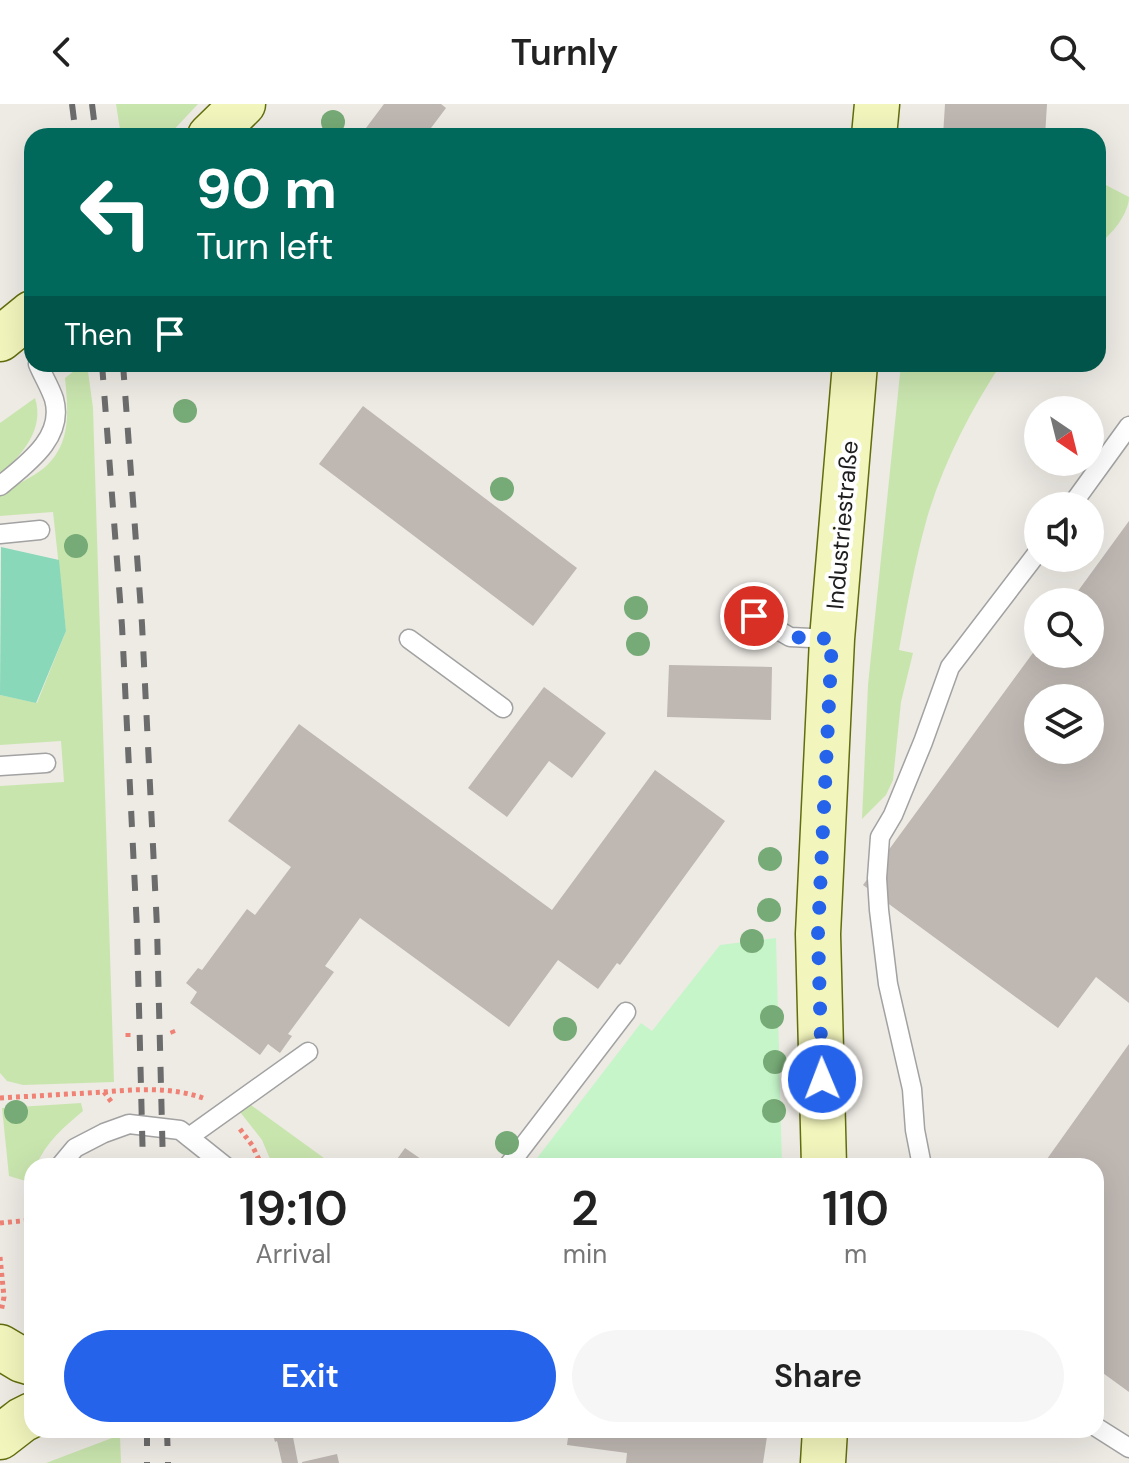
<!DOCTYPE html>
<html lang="en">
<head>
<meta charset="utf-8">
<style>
  :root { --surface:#fff; --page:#f6f6f6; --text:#222; --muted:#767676; --accent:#2563eb }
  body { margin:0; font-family:"DM Sans",sans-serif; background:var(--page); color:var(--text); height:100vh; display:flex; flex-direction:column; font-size:30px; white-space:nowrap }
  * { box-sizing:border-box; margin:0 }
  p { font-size:26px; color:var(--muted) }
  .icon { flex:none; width:44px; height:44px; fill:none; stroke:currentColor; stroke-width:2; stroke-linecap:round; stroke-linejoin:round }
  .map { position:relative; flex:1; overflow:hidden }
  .drawer { position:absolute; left:24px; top:1054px; width:1080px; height:280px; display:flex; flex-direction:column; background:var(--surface); border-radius:24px; box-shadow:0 8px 32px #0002 }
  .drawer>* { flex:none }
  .top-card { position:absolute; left:24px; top:24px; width:1082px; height:244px; border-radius:24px; box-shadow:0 8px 32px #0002; background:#00695c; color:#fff; overflow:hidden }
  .needle { width:52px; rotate:145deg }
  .fabs { position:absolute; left:1024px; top:292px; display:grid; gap:16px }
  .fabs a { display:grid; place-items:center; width:80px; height:80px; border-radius:50%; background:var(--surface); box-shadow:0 8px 32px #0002; font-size:40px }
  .pin { position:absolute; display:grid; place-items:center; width:68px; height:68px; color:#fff; margin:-34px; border:4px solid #fff; border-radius:50%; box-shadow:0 2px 8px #0007 }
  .me { position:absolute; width:88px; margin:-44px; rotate:359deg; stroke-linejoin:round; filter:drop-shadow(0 0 6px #0008) }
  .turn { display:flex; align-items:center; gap:28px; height:168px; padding:0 40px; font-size:36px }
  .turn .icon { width:104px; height:104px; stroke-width:2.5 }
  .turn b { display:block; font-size:56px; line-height:68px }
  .then { display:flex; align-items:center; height:76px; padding:0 40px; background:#0003; gap:16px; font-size:30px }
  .eta { display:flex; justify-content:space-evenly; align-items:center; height:136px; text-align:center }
  .eta b { font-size:48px; font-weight:600; line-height:56px }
  .action { display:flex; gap:16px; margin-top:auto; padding:16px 40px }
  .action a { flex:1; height:92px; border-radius:48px; background:var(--accent); color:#fff; font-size:32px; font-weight:600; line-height:92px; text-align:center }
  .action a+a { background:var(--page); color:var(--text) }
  header { display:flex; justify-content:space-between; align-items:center; height:104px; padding:0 40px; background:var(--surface); font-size:36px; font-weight:600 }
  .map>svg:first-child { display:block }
  .grass { fill:#c9e5ae }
  .park { fill:#c5f5c9 }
  .pitch { fill:#88d8b9 }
  .building { fill:#beb7b2; fill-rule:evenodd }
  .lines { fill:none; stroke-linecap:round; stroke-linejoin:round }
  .lane-casing { stroke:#a2a2a2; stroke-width:21 }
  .secondary-casing { stroke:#626d0d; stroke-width:47 }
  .path { stroke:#ef8275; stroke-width:5; stroke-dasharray:4 4; stroke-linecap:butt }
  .lane { stroke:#fff; stroke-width:18 }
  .secondary { stroke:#f2f5bc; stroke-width:44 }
  .rail { stroke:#6c6c6c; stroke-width:6; stroke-dasharray:16 16; stroke-linecap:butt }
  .tree { fill:#76aa76 }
  .route { stroke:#2563eb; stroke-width:14; stroke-dasharray:0 25.2 }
  .labels { text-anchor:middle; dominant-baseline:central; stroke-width:8; stroke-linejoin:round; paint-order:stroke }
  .street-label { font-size:24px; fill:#1e1e1e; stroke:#fff }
</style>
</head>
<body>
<header><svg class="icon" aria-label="back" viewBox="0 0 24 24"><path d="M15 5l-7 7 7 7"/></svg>Turnly<svg class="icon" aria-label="search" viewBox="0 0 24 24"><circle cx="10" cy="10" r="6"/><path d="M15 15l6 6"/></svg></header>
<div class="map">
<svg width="1129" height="1359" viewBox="0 0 1129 1359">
  <rect width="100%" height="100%" fill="#eeebe5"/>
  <g class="grass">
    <path d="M 116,0 L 198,0 L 168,32 L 121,32 Z"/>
    <path d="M 1098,77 L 1129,93 C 1129,109 1112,131 1098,140 Z"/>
    <path d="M 83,260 L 87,260 L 93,304 L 114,978 L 23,981 L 7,977 L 0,969 L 0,682 L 64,678 L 61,637 L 0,641 L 0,591 L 37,599 L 66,527 L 53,408 L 0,412 L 0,390 C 14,381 32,374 44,364 C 72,340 68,306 65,274 Z"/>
    <path d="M 901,260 L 1001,260 C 970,307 943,360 927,414 C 915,457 907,502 899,546 L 913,549 L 901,598 L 893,676 L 886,691 L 862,715 L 868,581 Z"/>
    <path d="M 35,294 C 45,325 22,351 0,370 L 0,319 Z"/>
    <path d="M 81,999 L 83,1007 C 64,1023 46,1038 36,1062 L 32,1062 L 32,1071 L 29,1078 L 9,1072 L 2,1004 Z"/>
    <path d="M 251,1001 L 335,1062 L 273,1062 L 262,1036 L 240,1008 Z"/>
    <path d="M 120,1331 L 121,1359 L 46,1359 Z"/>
  </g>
  <path class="park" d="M 776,834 L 782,1062 L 531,1062 L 641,919 L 652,927 L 720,841 Z"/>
  <path class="pitch" d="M 1,443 L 59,456 L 66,527 L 36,599 L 0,591 Z"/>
  <g class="building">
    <path d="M 384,0 L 441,0 L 446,4 L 425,32 L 360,32 Z"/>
    <path d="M 945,0 L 1047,0 L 1045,32 L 943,32 Z"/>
    <path d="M 363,302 L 577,464 L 533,522 L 319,360 Z"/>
    <path d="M 1129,417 L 1129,899 L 1096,873 L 1058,924 L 863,781 L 1038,542 L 1038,550 L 1090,550 L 1090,498 L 1070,498 ZM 1038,594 L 1090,594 L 1090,646 L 1038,646 Z"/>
    <path d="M 669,561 L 772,563 L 771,616 L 667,613 Z"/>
    <path d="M 544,583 L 606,629 L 572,674 L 549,657 L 507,713 L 468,684 Z"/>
    <path d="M 299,620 L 552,806 L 655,666 L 725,717 L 620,861 L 617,859 L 598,885 L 558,856 L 509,923 L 360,814 L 325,862 L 334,868 L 288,930 L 292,932 L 280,949 L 268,940 L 260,951 L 190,899 L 197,888 L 186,879 L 198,864 L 202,866 L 247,805 L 255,811 L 291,763 L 228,717 Z"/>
    <path d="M 1129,940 L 1129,1288 L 1096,1264 L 1096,1062 L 1042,1062 Z"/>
    <path d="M 405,1044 L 431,1062 L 392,1062 Z"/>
    <path d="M 272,1326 L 322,1326 L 322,1327 L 293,1333 L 298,1359 L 282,1359 L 277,1337 L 275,1338 Z"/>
    <path d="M 569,1326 L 768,1326 L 763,1359 L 626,1359 L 627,1349 L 567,1341 Z"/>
    <path d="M 337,1350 L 339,1359 L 302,1359 L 302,1358 Z"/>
  </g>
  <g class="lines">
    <g class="lane-casing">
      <g id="lane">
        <path d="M 0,382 C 25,361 65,334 54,295 C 50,283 43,272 38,260"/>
        <path d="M 1071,402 L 1129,322"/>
        <path d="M 0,430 L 40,426"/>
        <path d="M 754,512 L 790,533 L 832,535"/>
        <path d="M 409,535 L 503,604"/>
        <path d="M 0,662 L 46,659"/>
        <path d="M 189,1033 L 308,948"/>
        <path d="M 60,1062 L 75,1044 L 104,1029 L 129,1020 L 180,1026 L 225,1062"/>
        <path d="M 508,1062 L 626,908"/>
        <path d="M 922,1062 L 915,1026 L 912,985 L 888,880 L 879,806 L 877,774 L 880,733 L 893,711 L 923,638 L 950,563 L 1038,448"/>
        <path d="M 1096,1323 L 1129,1344"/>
      </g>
    </g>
    <g class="secondary-casing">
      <g id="secondary">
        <path d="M 210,32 L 243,0"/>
        <path d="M 874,32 L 877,0"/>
        <path d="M 0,235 L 32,209"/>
        <path d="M 824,1062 L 818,830 L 832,535 L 855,260"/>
        <path d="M 0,1243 L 22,1256 L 32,1259"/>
        <path d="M 0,1333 L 22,1316 L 32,1311"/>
        <path d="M 823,1359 L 825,1326"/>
      </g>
    </g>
    <g class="path">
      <path d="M 172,926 L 174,931"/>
      <path d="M 128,929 L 128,934"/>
      <path d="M 104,988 C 136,985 172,983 203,994"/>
      <path d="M 0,994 L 104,988 L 113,1000"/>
      <path d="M 240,1025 L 252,1041 L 262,1062"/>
      <path d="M 0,1119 L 32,1116"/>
      <path d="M 0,1153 L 4,1193 L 1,1208"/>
    </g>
    <use href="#lane" class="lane"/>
    <use href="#secondary" class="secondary"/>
    <g class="rail">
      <path d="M 72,0 L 76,32"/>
      <path d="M 92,0 L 96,32"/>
      <path d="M 102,260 L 122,522 L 137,825 L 143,1062"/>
      <path d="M 123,260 L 142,520 L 157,823 L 163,1062"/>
      <path d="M 147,1326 L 147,1359"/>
      <path d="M 167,1326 L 168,1359"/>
    </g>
  </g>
  <g class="tree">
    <circle cx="333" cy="18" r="12"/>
    <circle cx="185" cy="307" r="12"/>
    <circle cx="502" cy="385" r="12"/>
    <circle cx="76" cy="442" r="12"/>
    <circle cx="636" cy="504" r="12"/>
    <circle cx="638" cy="540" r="12"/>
    <circle cx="770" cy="755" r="12"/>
    <circle cx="769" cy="806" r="12"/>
    <circle cx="752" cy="837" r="12"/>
    <circle cx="772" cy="913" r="12"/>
    <circle cx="565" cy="925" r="12"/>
    <circle cx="775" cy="958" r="12"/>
    <circle cx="774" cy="1007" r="12"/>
    <circle cx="16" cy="1008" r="12"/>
    <circle cx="507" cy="1039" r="12"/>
  </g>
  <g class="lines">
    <path class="route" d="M 754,512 L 790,533 L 832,535 L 818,830 L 822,975"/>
  </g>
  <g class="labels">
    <g class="street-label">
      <text transform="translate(842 421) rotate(-85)">Industriestraße</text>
    </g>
  </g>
</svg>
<div class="fabs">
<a><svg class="needle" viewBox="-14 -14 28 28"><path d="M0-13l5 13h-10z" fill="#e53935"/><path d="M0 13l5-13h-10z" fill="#767676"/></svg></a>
<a><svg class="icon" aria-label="sound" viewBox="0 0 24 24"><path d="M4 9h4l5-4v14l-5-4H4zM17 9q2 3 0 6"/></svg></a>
<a><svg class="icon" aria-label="search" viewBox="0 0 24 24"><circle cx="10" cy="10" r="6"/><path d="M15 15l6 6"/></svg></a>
<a><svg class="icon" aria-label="layers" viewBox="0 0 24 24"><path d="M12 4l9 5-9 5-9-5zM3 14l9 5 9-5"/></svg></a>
</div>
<div class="pin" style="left:754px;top:512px;background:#d93025"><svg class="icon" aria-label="arrive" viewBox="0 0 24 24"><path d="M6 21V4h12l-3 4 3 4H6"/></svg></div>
<svg class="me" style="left:822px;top:975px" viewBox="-20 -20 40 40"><circle r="17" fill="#2563eb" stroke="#fff" stroke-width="3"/><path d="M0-11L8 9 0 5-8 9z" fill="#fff"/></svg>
<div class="top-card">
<div class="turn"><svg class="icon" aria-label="left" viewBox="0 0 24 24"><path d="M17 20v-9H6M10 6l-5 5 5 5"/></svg><div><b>90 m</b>Turn left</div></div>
<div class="then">Then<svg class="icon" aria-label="arrive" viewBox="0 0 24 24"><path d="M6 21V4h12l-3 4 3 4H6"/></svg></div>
</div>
<section class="drawer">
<div class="eta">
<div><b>19:10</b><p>Arrival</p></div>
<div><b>2</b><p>min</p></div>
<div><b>110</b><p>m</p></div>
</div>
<div class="action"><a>Exit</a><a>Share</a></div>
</section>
</div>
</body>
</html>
